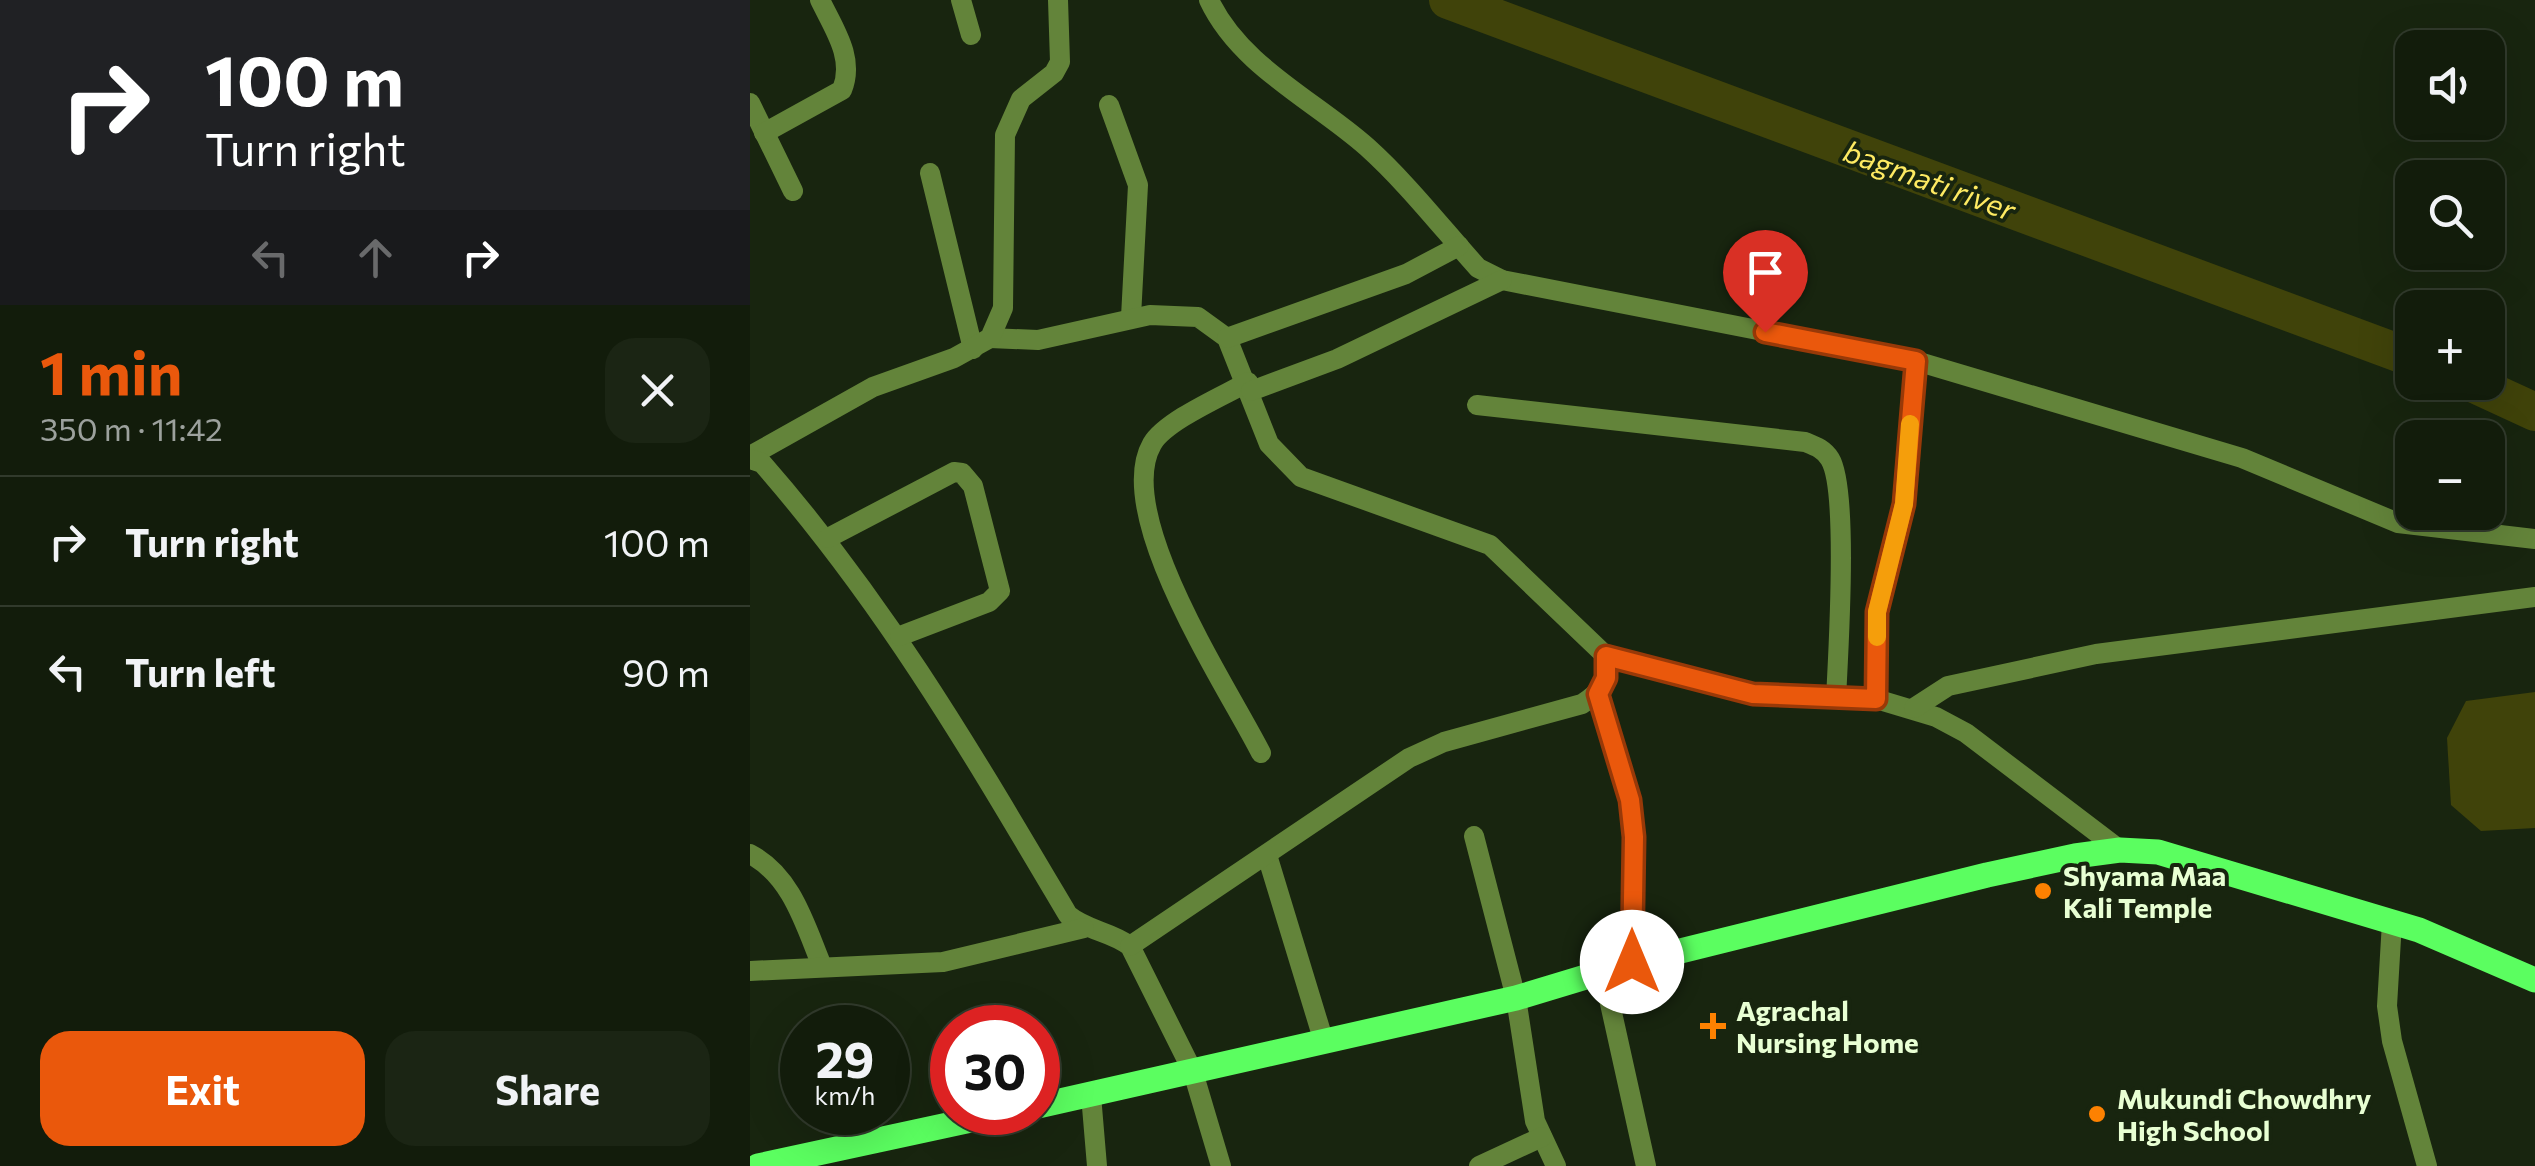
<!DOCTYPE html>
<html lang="en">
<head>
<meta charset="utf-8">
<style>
  :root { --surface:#121c0b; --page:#1b2514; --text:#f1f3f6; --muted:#9ca19d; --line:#313a2c; --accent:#ea580c }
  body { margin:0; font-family:Commissioner,sans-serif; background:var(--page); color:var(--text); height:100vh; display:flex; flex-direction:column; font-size:38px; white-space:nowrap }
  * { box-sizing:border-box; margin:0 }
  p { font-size:32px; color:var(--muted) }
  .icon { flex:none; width:55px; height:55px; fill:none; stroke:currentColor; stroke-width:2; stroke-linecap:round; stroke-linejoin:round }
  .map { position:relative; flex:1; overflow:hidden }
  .details { display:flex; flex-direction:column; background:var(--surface); width:750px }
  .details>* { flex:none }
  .top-card { background:#202124; color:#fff; overflow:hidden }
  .controls { position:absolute; left:1645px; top:30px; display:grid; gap:20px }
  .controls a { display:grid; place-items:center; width:110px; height:110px; border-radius:20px; background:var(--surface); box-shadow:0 10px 40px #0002,0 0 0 2px var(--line); font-size:50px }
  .speed { position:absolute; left:30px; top:1005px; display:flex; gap:20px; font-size:50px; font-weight:700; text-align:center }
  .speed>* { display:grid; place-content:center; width:130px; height:130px; border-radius:50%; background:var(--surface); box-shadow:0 10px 40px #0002,0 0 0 2px var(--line); line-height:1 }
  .speed small { font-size:25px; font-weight:400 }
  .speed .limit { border:15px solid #d22; background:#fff; color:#111 }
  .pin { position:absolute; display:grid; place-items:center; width:85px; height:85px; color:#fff; margin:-102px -42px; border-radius:50% 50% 50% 0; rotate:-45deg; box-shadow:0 0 10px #0007 }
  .pin .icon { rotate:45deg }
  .me { position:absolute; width:110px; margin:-55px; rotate:0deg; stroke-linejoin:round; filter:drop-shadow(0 0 8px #0008) }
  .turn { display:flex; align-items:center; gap:35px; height:210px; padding:0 40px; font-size:45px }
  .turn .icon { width:130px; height:130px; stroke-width:2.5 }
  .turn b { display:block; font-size:70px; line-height:85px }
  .lanes { display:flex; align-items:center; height:95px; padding:0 40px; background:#0003; justify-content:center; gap:50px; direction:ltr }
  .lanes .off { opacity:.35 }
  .round { display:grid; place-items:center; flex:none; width:105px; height:105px; border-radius:30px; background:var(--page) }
  .summary { display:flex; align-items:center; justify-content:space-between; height:170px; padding:0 40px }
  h1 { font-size:60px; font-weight:700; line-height:75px; color:var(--accent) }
  .action { display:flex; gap:20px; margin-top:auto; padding:20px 40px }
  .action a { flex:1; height:115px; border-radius:30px; background:var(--accent); color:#fff; font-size:40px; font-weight:700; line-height:115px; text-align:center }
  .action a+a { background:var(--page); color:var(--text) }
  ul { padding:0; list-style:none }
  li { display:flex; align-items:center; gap:30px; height:130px; padding:0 40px; border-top:2px solid var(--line) }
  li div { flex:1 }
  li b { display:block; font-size:38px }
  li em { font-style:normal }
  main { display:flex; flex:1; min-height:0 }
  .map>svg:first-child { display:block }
  .water { fill:#40430a }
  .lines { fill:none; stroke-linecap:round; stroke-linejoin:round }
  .river { stroke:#40430a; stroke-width:38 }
  .street { stroke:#63843a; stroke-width:20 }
  .primary { stroke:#5bfe60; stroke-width:25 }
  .route-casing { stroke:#983908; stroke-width:25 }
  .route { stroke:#ea580c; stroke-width:18 }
  .slow { stroke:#f59e0b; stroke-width:18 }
  .poi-dot { fill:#fd8101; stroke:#18250f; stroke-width:4 }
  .labels { text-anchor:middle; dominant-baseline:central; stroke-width:8; stroke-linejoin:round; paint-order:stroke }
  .poi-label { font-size:28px; font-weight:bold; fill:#e8ffd3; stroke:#18250f; text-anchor:start }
  .water-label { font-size:30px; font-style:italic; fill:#feea62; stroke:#18250f }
</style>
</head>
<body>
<main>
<section class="details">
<div class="top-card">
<div class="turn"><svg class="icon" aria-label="right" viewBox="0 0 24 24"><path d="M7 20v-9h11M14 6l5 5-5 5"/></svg><div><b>100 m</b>Turn right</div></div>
<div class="lanes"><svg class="icon off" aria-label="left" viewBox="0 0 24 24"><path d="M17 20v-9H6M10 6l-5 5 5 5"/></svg><svg class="icon off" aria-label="ahead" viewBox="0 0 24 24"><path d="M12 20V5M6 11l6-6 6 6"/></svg><svg class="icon" aria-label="right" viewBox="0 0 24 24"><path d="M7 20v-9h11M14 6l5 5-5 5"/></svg></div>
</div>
<div class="summary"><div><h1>1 min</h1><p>350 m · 11:42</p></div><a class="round"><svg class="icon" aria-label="close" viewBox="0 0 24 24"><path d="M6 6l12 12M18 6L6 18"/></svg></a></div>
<ul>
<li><svg class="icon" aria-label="right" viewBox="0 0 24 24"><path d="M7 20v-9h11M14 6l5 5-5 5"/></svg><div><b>Turn right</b></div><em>100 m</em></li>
<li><svg class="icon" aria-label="left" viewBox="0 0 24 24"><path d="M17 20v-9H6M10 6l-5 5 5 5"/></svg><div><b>Turn left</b></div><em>90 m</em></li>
</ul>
<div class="action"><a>Exit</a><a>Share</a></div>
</section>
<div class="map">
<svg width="1785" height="1166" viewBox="0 0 1785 1166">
  <rect width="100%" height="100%" fill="#18250f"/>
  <path class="water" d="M 1785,692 L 1785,828 L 1731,831 L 1701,805 L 1697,738 L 1716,701 Z"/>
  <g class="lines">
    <g class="river">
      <path d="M 698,0 L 1662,358"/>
      <path d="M 1720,382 L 1785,412"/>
    </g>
    <g class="street">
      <path d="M 211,0 L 221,35"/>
      <path d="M 459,0 C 490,66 564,100 617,147 C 657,183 692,228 728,268 L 752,280 L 1166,361 L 1492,458 L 1648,523 L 1785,539"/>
      <path d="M 0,103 L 43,191"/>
      <path d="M 359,105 L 388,185 L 381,317"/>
      <path d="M 14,133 L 92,90 C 105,58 84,29 70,0"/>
      <path d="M 180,173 L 223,349"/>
      <path d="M 240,338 L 288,340 L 400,315 L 448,317 L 477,338 L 519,444 L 551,477 L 740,545 L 856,656 L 1003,694 L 1126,699 L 1186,717 L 1216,733 L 1370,850"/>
      <path d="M 477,338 L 656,274 L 709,246"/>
      <path d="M 498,382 C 473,396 415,421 402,444 C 362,514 477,686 511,753"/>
      <path d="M 501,391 L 587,359 L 752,280"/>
      <path d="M 727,405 L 1055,442 C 1065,446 1074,449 1080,459 C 1099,490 1088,655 1086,699"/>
      <path d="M 0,456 L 123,387 L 204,358 L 240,338 L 253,308 L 255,135 L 271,99 L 304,73 L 310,62 L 308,0"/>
      <path d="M 0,459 L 12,463 C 137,606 222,753 318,915 C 337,931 360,931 380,946 L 443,1072 L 471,1166"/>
      <path d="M 78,538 L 204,472 L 212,473 L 223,486 L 250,591 L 239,602 L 150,636"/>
      <path d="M 848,695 L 880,800 L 885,837 L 882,963"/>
      <path d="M 1126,699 L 1127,612 L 1154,504 L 1166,361"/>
      <path d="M 1164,708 L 1198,686 L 1346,654 L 1785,597"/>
      <path d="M 724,836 L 766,998 L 785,1121 L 806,1166"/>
      <path d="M 0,854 C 42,876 55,925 72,966"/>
      <path d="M 517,855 L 574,1042"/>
      <path d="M 1642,922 L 1637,1006 L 1642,1041 L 1677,1166"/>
      <path d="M 380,946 L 659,758 L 694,742 L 832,704 C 853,691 857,680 856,656"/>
      <path d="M 0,971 L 193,962 L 334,928"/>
      <path d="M 853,972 L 896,1166"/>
      <path d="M 341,1095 L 347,1166"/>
      <path d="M 729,1166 L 792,1137"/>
    </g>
    <g class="primary">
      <path d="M 288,1106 L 766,998 L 882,963 L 1237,875 L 1325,856 L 1370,850 L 1408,852 L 1669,930 L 1785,980"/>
      <path d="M 8,1166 L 258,1112"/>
    </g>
  </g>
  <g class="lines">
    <g class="route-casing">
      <path id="route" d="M 882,962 L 884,837 L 880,800 L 848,694 L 856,678 L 856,656 L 1003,694 L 1126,699 L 1127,612 L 1154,504 L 1166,361 L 1015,332"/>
    </g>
    <use href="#route" class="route"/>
    <path class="slow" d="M 1127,637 L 1127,612 L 1154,504 L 1160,424"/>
  </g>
  <g class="poi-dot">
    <circle cx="1293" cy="891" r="10"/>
    <path d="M958 1011h10v10h10v10h-10v10h-10v-10h-10v-10h10z"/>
    <circle cx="1347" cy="1114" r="10"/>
  </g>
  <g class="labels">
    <g class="poi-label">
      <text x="1313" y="875">Shyama Maa<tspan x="1313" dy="32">Kali Temple</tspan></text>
      <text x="986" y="1010">Agrachal<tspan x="986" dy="32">Nursing Home</tspan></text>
      <text x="1367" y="1098">Mukundi Chowdhry<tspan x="1367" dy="32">High School</tspan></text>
    </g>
    <g class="water-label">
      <text transform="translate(1180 179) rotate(20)">bagmati river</text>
    </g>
  </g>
</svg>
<div class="controls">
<a><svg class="icon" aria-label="sound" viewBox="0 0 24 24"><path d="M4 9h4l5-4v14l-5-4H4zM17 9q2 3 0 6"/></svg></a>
<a><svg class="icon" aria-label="search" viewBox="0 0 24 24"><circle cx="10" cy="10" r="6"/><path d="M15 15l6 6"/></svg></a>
<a>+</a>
<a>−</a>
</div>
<div class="speed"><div>29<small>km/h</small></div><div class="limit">30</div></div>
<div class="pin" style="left:1015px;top:332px;background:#d93025"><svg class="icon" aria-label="arrive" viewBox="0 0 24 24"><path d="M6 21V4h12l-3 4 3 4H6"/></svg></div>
<svg class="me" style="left:882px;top:962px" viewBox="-20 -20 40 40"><circle r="19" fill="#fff"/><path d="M0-13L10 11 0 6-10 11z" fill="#ea580c"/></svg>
</div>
</main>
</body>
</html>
